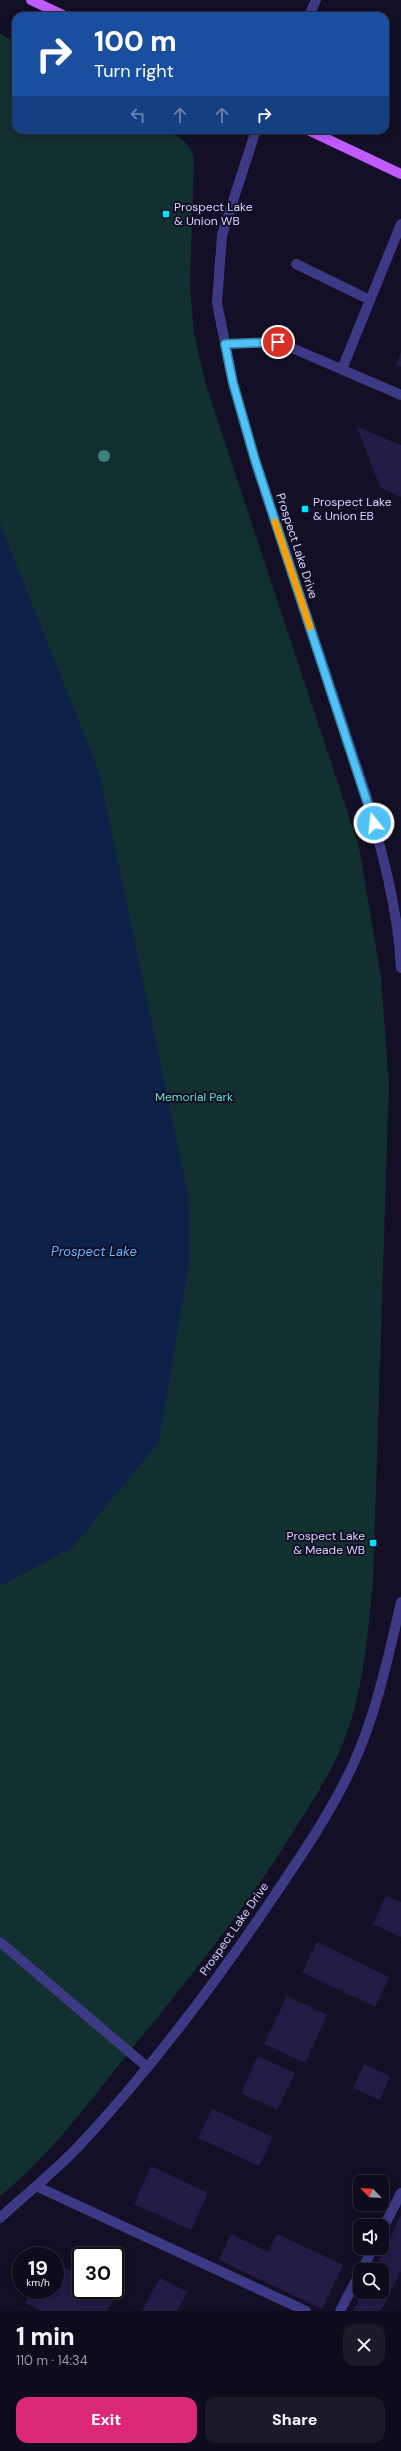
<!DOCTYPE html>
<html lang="en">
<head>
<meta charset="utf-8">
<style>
  :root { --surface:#0e0b1c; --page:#1c1929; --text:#f1f3f6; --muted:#9b9ba3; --line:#2e2b3b; --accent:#db2777 }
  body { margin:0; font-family:"DM Sans",sans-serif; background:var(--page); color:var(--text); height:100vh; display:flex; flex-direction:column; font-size:15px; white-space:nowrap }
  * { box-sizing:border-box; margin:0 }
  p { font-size:13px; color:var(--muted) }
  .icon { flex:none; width:22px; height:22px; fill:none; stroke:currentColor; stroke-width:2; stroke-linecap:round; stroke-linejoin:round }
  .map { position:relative; height:2311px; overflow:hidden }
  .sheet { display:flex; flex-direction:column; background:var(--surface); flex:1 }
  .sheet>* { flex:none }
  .guide { position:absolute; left:12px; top:12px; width:377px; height:122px; border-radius:12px; box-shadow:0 2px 10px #0003,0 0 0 1px var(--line); background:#1a4fa0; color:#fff; overflow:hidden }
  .needle { width:26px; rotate:295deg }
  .controls { position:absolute; left:353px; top:2175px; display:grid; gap:8px }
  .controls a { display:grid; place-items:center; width:36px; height:36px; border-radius:8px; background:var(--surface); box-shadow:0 2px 10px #0003,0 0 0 1px var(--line); font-size:20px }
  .speed { position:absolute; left:12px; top:2247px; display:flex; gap:8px; font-size:20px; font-weight:700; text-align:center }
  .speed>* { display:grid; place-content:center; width:52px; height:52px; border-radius:50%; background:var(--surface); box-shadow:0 2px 10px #0003,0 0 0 1px var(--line); line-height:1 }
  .speed small { font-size:10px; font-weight:400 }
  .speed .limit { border:2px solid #111; border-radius:6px; background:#fff; color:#111 }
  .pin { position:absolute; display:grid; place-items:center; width:34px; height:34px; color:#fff; margin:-17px; border:2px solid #fff; border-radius:50%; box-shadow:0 1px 4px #0007 }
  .me { position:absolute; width:44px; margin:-22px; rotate:344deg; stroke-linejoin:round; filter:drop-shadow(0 0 3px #0008) }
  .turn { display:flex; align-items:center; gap:14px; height:84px; padding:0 16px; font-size:18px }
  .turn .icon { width:52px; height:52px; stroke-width:2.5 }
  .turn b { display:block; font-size:28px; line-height:34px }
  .lanes { display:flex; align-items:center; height:38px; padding:0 16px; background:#0003; justify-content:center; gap:20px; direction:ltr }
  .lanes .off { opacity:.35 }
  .round { display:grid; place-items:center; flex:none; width:42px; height:42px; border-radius:12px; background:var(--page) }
  .head { display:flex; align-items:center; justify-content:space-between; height:68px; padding:0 16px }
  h1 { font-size:24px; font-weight:800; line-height:30px }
  .action { display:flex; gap:8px; margin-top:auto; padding:8px 16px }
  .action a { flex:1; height:46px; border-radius:12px; background:var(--accent); color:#fff; font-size:16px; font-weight:800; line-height:46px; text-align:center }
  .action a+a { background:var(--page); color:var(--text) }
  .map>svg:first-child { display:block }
  .green { fill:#12302f }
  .water { fill:#0c2248 }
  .building { fill:#241b47 }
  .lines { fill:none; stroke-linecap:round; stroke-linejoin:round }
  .minor { stroke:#3d3a85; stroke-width:10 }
  .major { stroke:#c25bff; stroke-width:10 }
  .tree { fill:#3d827b }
  .route-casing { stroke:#337fa1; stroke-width:10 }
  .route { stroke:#4fc3f7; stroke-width:7 }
  .slow { stroke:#f59e0b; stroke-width:7 }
  .poi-dot { fill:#00e5ff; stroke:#130f26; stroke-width:1.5 }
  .labels { text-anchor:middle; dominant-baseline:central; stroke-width:4; stroke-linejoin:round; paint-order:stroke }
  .poi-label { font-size:12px; fill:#d9d4ff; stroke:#130f26; text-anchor:start }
  .street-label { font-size:12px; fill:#d9d4ff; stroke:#130f26 }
  .park-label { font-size:12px; fill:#5fe0c0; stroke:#130f26 }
  .water-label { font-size:13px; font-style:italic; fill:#62b6ff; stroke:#130f26 }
</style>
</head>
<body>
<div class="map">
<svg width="401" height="2311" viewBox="0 0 401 2311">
  <rect width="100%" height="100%" fill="#130f26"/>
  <path class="green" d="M 0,34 L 16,42 L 16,130 L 165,130 C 181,138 189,141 194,159 L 190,286 L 194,334 L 206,385 L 359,847 L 381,977 L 389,1084 L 373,1583 C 367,1641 363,1701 338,1755 C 325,1782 309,1807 293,1832 C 245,1909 188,1980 130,2051 C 90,2101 51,2155 0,2196 Z"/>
  <path class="water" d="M 0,523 L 99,772 L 188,1194 L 190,1258 L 159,1442 L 72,1548 L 0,1586 Z"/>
  <g class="building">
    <path d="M 401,352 L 401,367 L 396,365 Z"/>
    <path d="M 357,427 L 401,445 L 401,497 L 380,487 Z"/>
    <path d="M 386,1896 L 401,1902 L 401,1937 L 373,1924 Z"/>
    <path d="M 317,1942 L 389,1977 L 375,2007 L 302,1972 Z"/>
    <path d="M 287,1996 L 327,2015 L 305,2063 L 264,2044 Z"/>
    <path d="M 258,2056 L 295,2073 L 277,2110 L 241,2093 Z"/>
    <path d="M 364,2064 L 390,2076 L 380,2100 L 353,2088 Z"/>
    <path d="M 212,2109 L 273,2137 L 259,2166 L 198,2138 Z"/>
    <path d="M 151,2166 L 208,2193 L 191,2230 L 134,2204 Z"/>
    <path d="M 401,2215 L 401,2271 L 381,2311 L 353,2311 L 363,2292 L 382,2292 L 382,2270 L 374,2270 Z"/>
    <path d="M 231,2234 L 268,2252 L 277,2234 L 343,2265 L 322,2309 L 219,2260 Z"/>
    <path d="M 55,2263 L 81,2276 L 81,2290 L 108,2290 L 116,2294 L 107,2311 L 41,2311 L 25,2303 L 32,2290 L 55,2290 Z"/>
    <path d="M 160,2278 L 187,2292 L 177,2311 L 142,2311 Z"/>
  </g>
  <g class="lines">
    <g class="minor">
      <path d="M 309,16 L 316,0"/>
      <path d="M 256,130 L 222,235 L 217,303 L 233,383 L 255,460 L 366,795 C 382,851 398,909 401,968"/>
      <path d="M 296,264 L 370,300"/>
      <path d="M 225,344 L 278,342 L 401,395"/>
      <path d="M 342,369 L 401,224"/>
      <path d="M 0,1942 L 147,2067"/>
      <path d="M 38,2187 L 306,2311"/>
      <path d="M 0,2218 C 26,2194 53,2173 78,2147 C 149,2071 214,1985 272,1899 C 301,1856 330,1814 352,1767 C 376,1715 388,1658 401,1602"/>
      <path d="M 382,2230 L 401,2193"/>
      <path d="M 362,2270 L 373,2248"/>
      <path d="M 340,2311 L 360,2273"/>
    </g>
    <g class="major">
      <path d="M 31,0 L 65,16"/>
      <path d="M 308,130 L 401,174"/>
    </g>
  </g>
  <circle class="tree" cx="104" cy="456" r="6"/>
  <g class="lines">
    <g class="route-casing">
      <path id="route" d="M 278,342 L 225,344 L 233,383 L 255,460 L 374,823"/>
    </g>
    <use href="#route" class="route"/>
    <path class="slow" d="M 275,522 L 310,627"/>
  </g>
  <g class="poi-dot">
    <rect x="162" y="210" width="8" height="8" rx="2"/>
    <rect x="301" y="505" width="8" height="8" rx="2"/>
    <rect x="369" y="1539" width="8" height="8" rx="2"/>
  </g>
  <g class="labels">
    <g class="poi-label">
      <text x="174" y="207">Prospect Lake<tspan x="174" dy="14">&amp; Union WB</tspan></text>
      <text x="313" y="502">Prospect Lake<tspan x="313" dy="14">&amp; Union EB</tspan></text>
      <text x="365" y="1536" text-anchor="end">Prospect Lake<tspan x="365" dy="14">&amp; Meade WB</tspan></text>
    </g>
    <g class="street-label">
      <text transform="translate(297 546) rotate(72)">Prospect Lake Drive</text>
      <text transform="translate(234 1929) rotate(-55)">Prospect Lake Drive</text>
    </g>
    <g class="park-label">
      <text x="194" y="1097">Memorial Park</text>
    </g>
    <g class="water-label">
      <text x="94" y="1251">Prospect Lake</text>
    </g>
  </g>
</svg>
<div class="controls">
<a><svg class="needle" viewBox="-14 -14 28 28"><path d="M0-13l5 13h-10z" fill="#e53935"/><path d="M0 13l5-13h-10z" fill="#9b9ba3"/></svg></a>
<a><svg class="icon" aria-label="sound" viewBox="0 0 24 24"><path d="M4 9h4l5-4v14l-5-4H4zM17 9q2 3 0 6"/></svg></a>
<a><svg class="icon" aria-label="search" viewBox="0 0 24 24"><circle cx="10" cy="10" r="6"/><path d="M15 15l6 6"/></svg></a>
</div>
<div class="speed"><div>19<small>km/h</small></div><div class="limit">30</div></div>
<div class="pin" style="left:278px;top:342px;background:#d93025"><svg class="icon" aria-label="arrive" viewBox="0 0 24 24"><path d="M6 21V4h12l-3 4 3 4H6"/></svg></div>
<svg class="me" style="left:374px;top:823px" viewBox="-20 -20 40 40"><circle r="17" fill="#4fc3f7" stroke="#fff" stroke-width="3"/><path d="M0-11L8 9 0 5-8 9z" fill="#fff"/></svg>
<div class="guide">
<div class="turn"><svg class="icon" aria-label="right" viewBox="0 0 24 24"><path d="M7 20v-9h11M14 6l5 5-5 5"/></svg><div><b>100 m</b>Turn right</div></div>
<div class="lanes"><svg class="icon off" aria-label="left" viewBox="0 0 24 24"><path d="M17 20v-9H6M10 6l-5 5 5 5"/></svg><svg class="icon off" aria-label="ahead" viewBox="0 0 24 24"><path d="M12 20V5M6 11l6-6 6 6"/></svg><svg class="icon off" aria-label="ahead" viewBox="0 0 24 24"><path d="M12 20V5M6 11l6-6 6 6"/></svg><svg class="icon" aria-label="right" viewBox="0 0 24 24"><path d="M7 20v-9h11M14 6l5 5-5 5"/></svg></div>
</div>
</div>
<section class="sheet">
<div class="head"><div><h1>1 min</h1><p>110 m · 14:34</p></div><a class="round"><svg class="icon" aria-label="close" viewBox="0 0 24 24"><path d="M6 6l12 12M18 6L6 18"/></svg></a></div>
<div class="action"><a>Exit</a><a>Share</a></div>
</section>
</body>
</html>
